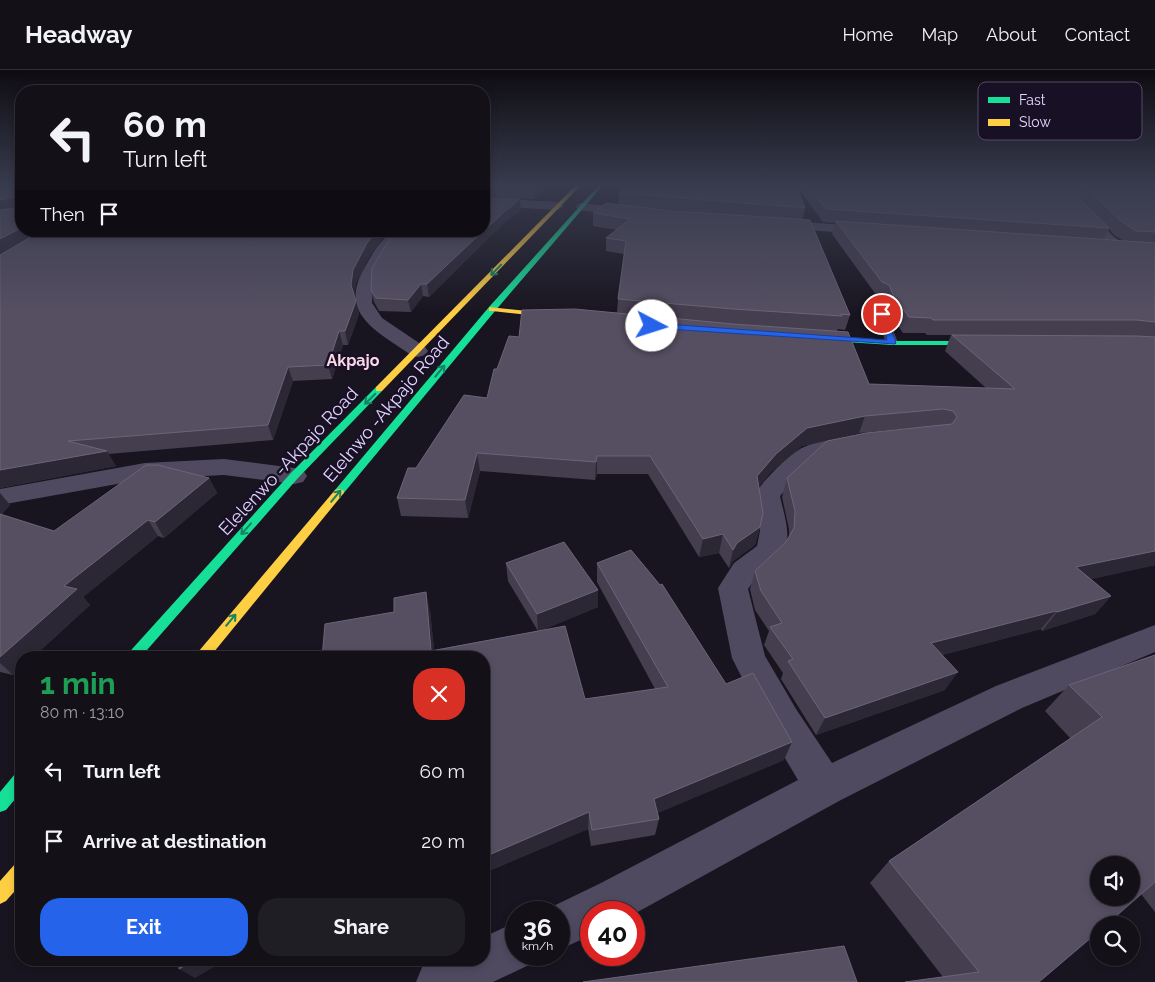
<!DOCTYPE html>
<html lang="en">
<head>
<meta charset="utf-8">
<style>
  :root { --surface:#131018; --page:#201e25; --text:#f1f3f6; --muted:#9d9da2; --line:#323037; --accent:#2563eb }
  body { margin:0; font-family:Raleway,sans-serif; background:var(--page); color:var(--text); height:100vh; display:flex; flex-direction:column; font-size:19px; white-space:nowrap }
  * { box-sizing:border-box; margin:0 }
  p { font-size:16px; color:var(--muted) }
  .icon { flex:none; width:28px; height:28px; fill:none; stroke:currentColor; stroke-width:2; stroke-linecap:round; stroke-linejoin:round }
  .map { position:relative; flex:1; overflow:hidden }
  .side { position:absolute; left:15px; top:581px; width:475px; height:315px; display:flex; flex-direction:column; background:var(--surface); border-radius:20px; box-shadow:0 2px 8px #0003,0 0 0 1px var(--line) }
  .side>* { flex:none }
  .guide { position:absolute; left:15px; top:15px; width:475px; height:152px; border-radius:20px; box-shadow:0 2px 8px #0003,0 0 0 1px var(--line); background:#131018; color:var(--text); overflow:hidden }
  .fabs { position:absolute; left:1090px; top:786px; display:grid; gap:10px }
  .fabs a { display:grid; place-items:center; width:50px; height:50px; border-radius:50%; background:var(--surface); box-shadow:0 2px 8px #0003,0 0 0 1px var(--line); font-size:25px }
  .speed { position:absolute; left:505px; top:831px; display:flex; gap:10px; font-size:25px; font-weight:700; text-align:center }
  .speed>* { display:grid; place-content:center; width:65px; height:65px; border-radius:50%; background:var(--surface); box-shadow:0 2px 8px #0003,0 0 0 1px var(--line); line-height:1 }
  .speed small { font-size:12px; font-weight:400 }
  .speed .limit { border:8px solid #d22; background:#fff; color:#111 }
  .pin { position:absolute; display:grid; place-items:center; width:42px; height:42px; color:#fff; margin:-21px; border:2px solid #fff; border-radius:50%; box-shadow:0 1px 5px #0007 }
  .me { position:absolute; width:55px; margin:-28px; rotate:95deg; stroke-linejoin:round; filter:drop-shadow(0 0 4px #0008) }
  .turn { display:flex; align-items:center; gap:18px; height:105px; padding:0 25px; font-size:22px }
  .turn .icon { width:65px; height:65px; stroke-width:2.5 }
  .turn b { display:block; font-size:35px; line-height:42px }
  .then { display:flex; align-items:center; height:48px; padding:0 25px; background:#0003; gap:10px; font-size:19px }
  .round { display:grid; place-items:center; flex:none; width:52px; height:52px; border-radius:20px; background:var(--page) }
  .head { display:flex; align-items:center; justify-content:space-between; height:85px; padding:0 25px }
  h1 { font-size:30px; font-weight:700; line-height:38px; color:#1e9e55 }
  .cta { display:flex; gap:10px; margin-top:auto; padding:10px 25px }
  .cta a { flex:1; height:58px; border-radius:20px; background:var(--accent); color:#fff; font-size:20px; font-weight:700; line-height:58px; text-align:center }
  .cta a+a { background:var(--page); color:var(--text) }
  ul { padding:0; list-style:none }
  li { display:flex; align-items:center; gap:15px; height:70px; padding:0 25px }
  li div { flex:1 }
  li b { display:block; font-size:19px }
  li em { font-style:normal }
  header { display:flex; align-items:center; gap:30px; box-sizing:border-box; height:70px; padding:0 25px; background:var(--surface); border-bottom:1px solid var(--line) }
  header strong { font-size:24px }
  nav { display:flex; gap:28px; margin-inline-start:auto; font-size:18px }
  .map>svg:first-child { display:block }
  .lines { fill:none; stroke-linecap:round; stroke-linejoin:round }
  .lane { fill:#504a61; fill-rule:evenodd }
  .street { fill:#504a61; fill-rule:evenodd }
  .fast { fill:#16e098; fill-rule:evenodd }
  .slow { fill:#ffcf43; fill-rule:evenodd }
  .wall { fill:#453e4f; fill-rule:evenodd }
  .shaded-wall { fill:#2c2734 }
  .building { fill:#564f62; stroke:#6c647a; fill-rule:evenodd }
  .oneway { stroke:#178264 }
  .route { fill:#2563eb; stroke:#184099 }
  .labels { text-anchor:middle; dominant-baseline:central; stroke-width:5; stroke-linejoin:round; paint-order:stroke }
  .far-quarter-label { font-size:16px; font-weight:bold; fill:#fdd8e7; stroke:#181025 }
  .street-label { font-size:18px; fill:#e3d6fd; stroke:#181025 }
  .key { fill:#181025; stroke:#554b66; stroke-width:1 }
  .key-label { font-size:14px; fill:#e3d6fd }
</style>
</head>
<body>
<header>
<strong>Headway</strong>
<nav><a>Home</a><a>Map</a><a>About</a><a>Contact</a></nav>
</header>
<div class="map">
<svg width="1155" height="912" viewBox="0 0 1155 912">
  <rect width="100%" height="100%" fill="#191520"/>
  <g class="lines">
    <path class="lane" d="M 877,228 L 882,231 L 898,273 L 896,275 L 888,275 L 886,273 L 872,231 Z"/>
    <g class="street">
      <path d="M 1052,115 L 1064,115 L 1113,166 L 1132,180 L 1130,183 C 1110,188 1064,131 1052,115 Z"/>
      <path d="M 484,128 L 558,132 L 564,136 L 558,140 L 484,136 Z"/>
      <path d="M 582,133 L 635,139 L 641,143 L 635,147 L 578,140 L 576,137 L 578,134 Z"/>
      <path d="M 775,150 L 872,157 L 879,161 L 872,165 L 770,157 L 768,154 L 770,151 Z"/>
      <path d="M 394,161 L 411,161 L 393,175 L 373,210 L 372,233 L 382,248 L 425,277 L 428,281 L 425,285 L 418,287 L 411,285 C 377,261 337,244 365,197 C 374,181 379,171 394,161 Z"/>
      <path d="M 853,366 L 861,368 L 865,373 L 861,378 L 820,387 L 790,415 L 780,426 C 784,445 795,474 779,489 C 768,500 756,506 748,519 L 765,586 L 796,639 L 832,693 L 996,616 L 1155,555 L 1155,582 L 1022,638 L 839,731 L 634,844 L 634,842 L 591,842 L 591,865 L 559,880 L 559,842 L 542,842 L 543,841 L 599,814 L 798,710 L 770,663 L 732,588 L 718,518 L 734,493 L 757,476 L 760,461 L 754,425 C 762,412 790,383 804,377 C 816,371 839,369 853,366 Z"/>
      <path d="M 224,389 L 294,398 L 303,400 L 307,406 L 303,412 L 294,414 L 224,405 L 145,409 L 0,435 L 0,419 L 145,393 Z"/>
      <path d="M 516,852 L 516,885 L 536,885 L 533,893 L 493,912 L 416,912 L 423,895 L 433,890 L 484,890 L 484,867 Z"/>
    </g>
    <g class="fast">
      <path d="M 599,115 L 603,115 L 495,241 L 343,424 L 335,424 L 334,422 L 335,420 L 489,237 Z"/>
      <path d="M 811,266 L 892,271 L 986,271 L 990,273 L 986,275 L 892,275 L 814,270 L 810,268 Z"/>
      <path d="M 379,316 L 383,319 L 382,321 L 298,408 L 140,588 L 124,588 L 290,404 L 376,317 Z"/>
      <path d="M 21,702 L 21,722 L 6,740 L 0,742 L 0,722 L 15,704 Z"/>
    </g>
    <g class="slow">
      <path d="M 576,115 L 581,115 L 382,321 L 376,321 L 376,317 Z"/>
      <path d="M 489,237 L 557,244 L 561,246 L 557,248 L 492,241 L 489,241 Z"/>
      <path d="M 339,419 L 343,420 L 344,422 L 343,424 L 209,588 L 193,588 L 335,420 Z"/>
      <path d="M 21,791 L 21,814 L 6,831 L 0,834 L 0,811 L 15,794 Z"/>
    </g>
  </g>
  <g class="wall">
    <path d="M 484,115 L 552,115 L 535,129 L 484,127 Z"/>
    <path d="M 796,115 L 1155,115 L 1155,495 L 1091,509 L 1111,526 L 1095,544 L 1042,561 L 1041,559 L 942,585 L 945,620 L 816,665 L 781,609 L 783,603 L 764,575 L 769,561 L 755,540 L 750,519 L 755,501 L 786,472 L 789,468 L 789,459 L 782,427 L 787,408 L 923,357 L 859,363 L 802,376 L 771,402 L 759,416 L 760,457 L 755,475 L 733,491 L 729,498 L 719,483 L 699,487 L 648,404 L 597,404 L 595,410 L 480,401 L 468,448 L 401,446 L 397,428 L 416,398 L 487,328 L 497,299 L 519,267 L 617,243 L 618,229 L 624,184 L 606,181 L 606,168 L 617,160 L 593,156 L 593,143 L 618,135 L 619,123 L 805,138 L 803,149 L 850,245 L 845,260 L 838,259 L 837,261 L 869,314 L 986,318 L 945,281 L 951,265 L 927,265 L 925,263 L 903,263 L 888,242 L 884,230 L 877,226 L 832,164 L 835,153 L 823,152 ZM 639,137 L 732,145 L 675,141 ZM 1109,159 L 1114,165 L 1124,171 L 1103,169 Z"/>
    <path d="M 521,140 L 504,153 L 429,227 L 423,226 L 411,242 L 379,241 L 374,232 L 371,220 Z"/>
    <path d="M 383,167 L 370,185 L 356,213 L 354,225 L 359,244 L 348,275 L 343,275 L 332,309 L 293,311 L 273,370 L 108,384 L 116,396 L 0,418 L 0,185 Z"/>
    <path d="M 209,408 L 217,423 L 164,468 L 158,466 L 83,527 L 90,535 L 32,588 L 21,588 L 13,605 L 0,602 L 0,423 L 10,435 L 1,445 L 54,461 Z"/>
    <path d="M 506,493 L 598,537 L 542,560 L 585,629 L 655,619 L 597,512 L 597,493 L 726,614 L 784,690 L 657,743 L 659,749 L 655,765 L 591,776 L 588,759 L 484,803 L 484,588 L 322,588 L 394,542 L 430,541 L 434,580 L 538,561 L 508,511 Z"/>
    <path d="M 1155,585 L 1155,842 L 1141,824 L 1039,912 L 943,907 L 870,813 L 889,791 L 1071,669 L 1045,641 L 1069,615 Z"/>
  </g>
  <g class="shaded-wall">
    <path d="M 539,115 L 552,115 L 535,129 L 534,119 Z"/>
    <path d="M 16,127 L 21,136 L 0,142 L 0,130 Z"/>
    <path d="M 520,129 L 521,140 L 504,153 L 429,227 L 427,214 L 503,143 Z"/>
    <path d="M 21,158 L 21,161 L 41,161 L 0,185 L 0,169 Z"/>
    <path d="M 377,161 L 391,161 L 383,167 L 370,185 L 356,213 L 354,228 L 351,215 L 353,200 L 367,173 Z"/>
    <path d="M 421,214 L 423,226 L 411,242 L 408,230 Z"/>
    <path d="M 356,231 L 359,244 L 348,275 L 345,261 Z"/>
    <path d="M 339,261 L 343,275 L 332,309 L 328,295 Z"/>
    <path d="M 288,297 L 293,311 L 273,370 L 268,355 Z"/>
    <path d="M 865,346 L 859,363 L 802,376 L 771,402 L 753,424 L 757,406 L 776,384 L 807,358 Z"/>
    <path d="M 107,381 L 116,396 L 0,418 L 0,400 Z"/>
    <path d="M 477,383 L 480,401 L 468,448 L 465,430 Z"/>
    <path d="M 597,386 L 597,404 L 595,410 L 596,392 Z"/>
    <path d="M 209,408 L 217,423 L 164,468 L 155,452 Z"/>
    <path d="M 0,423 L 10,435 L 0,446 Z"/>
    <path d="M 148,450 L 158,466 L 83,527 L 90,535 L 32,588 L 21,588 L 21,598 L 13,605 L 0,593 L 0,587 L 64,516 Z"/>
    <path d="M 760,457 L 755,475 L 733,491 L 729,498 L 733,480 L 737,473 Z"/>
    <path d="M 723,464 L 719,483 L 699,487 L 703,469 Z"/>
    <path d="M 1155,481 L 1155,495 L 1061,516 L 1076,497 Z"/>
    <path d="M 598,520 L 598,537 L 538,562 L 537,544 Z"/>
    <path d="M 426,522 L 430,541 L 435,588 L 431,581 Z"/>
    <path d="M 1111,526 L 1095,544 L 1042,561 L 1057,542 Z"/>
    <path d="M 1056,541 L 1041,559 L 920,591 L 931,573 Z"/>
    <path d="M 396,583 L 397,588 L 371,588 Z"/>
    <path d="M 958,602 L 945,620 L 816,665 L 825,648 Z"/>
    <path d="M 792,672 L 784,690 L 651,746 L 654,729 Z"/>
    <path d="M 589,742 L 588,759 L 484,803 L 484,787 Z"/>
    <path d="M 195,890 L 226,890 L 195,908 L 179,899 Z"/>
  </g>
  <g class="building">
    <path d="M 0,115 L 21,115 L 21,158 L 0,169 L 0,140 L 16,138 L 16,127 L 0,130 Z"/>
    <path d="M 484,115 L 539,115 L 534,119 L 484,117 Z"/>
    <path d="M 635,115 L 796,115 L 805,138 L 619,123 L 625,118 L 635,119 Z"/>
    <path d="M 808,115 L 1066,115 L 1109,158 L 826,139 Z"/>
    <path d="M 1083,115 L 1155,115 L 1155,162 L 1136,161 L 1121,151 Z"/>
    <path d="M 484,128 L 520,129 L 503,143 L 484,161 Z"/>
    <path d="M 606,133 L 675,141 L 810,150 L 850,245 L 841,244 L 842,246 L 733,239 L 618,229 L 626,171 L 606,168 L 630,149 L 593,143 Z"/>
    <path d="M 836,151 L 1155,173 L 1155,252 L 1137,250 L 933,250 L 931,248 L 909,247 L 894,227 L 889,215 L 882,212 Z"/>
    <path d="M 41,161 L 377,161 L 367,173 L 353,200 L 351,215 L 356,231 L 345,261 L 339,261 L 328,295 L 288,297 L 268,355 L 68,371 L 107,381 L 0,400 L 0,185 Z"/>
    <path d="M 397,161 L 483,161 L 427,214 L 421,214 L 408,230 L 376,228 L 371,220 L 372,198 L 392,165 Z"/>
    <path d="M 575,239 L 733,254 L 848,262 L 869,314 L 1015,319 L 952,265 L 1137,266 L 1155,267 L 1155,481 L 1076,497 L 1111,526 L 1057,542 L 1056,541 L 931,573 L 958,602 L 825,648 L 788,591 L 793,589 L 770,557 L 782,553 L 761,521 L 755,501 L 786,472 L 794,458 L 795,441 L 787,408 L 827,371 L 866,363 L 952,354 L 957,347 L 953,341 L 943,339 L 865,346 L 807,358 L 776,384 L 757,406 L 763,443 L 760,457 L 737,473 L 733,480 L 723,464 L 703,469 L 650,386 L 597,386 L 596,392 L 477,383 L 465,430 L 397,428 L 408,398 L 416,398 L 464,325 L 487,328 L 494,299 L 497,299 L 509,266 L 519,267 L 522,240 Z"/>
    <path d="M 146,395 L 158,395 L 209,408 L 155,452 L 148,450 L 64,516 L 77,519 L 0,587 L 0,444 L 54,461 Z"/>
    <path d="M 564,472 L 598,520 L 537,544 L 506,493 Z"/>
    <path d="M 631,480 L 660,515 L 662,514 L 726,614 L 753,603 L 792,672 L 654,729 L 659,749 L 592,760 L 589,742 L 484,787 L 484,588 L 396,588 L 396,583 L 371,588 L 322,588 L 325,554 L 394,542 L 394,528 L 426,522 L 431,581 L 565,556 L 585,629 L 668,617 L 597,493 Z"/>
    <path d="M 1155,585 L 1155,812 L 1106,855 L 1099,855 L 1099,861 L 1039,912 L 905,912 L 979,902 L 889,791 L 1102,647 L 1069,615 ZM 1099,795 L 1131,795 L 1131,828 L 1099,828 Z"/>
    <path d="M 844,876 L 857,912 L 583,912 Z"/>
    <path d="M 179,890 L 195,890 L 179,899 Z"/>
  </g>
  <defs><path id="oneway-shaft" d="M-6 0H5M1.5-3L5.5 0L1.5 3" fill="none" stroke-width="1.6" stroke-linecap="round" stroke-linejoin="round" transform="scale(1.25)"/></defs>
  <g class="oneway">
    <use href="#oneway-shaft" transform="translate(496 200) rotate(134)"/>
    <use href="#oneway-shaft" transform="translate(440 301) rotate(-50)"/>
    <use href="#oneway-shaft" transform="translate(370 329) rotate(135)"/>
    <use href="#oneway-shaft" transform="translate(336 426) rotate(-50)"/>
    <use href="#oneway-shaft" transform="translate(246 459) rotate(132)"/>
    <use href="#oneway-shaft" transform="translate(231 550) rotate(-50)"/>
  </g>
  <linearGradient id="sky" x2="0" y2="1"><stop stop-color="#0e0c12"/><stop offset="0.47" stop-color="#383b4e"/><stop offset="1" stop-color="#383b4e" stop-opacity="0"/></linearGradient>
  <rect width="1155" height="243" fill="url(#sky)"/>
  <path class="route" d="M 880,243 L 886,244 L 896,273 L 895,274 L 652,258 L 648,256 L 652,253 L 887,270 Z"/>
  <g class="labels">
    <g class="far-quarter-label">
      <text x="353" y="290">Akpajo</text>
    </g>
    <g class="street-label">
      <text transform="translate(386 339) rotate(-50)">Elelnwo -Akpajo Road</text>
      <text transform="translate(288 391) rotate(-47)">Elelenwo -Akpajo Road</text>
    </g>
  </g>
  <rect x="978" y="12" width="164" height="58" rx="8" class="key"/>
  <rect x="988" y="27" width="22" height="6" fill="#16e098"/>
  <rect x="988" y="49" width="22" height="7" fill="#ffcf43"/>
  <g class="key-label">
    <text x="1019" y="35">Fast</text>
    <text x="1019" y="57">Slow</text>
  </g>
</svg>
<div class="fabs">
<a><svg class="icon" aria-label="sound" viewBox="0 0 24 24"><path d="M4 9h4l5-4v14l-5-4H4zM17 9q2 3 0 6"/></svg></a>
<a><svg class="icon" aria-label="search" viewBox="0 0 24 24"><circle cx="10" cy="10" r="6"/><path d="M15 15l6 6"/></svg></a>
</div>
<div class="speed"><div>36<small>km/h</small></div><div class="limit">40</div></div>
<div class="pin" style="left:882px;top:244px;background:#d93025"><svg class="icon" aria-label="arrive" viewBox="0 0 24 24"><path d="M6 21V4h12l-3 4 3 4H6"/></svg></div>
<svg class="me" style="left:652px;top:256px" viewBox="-20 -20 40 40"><circle r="19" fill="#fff"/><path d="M0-13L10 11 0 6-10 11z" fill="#2563eb"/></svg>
<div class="guide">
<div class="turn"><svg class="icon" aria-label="left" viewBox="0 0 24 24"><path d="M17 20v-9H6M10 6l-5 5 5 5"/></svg><div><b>60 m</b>Turn left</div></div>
<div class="then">Then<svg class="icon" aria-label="arrive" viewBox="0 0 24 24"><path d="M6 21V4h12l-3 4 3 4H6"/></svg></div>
</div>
<section class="side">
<div class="head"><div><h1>1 min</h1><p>80 m · 13:10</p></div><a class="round" style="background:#d93025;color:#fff"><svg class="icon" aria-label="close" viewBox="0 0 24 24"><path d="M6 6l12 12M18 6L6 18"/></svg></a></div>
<ul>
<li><svg class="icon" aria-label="left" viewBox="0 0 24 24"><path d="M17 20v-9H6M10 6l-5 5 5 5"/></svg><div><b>Turn left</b></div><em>60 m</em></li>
<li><svg class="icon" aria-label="arrive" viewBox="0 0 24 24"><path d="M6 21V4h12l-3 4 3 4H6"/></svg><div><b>Arrive at destination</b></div><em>20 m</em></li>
</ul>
<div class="cta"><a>Exit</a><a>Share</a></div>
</section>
</div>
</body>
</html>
